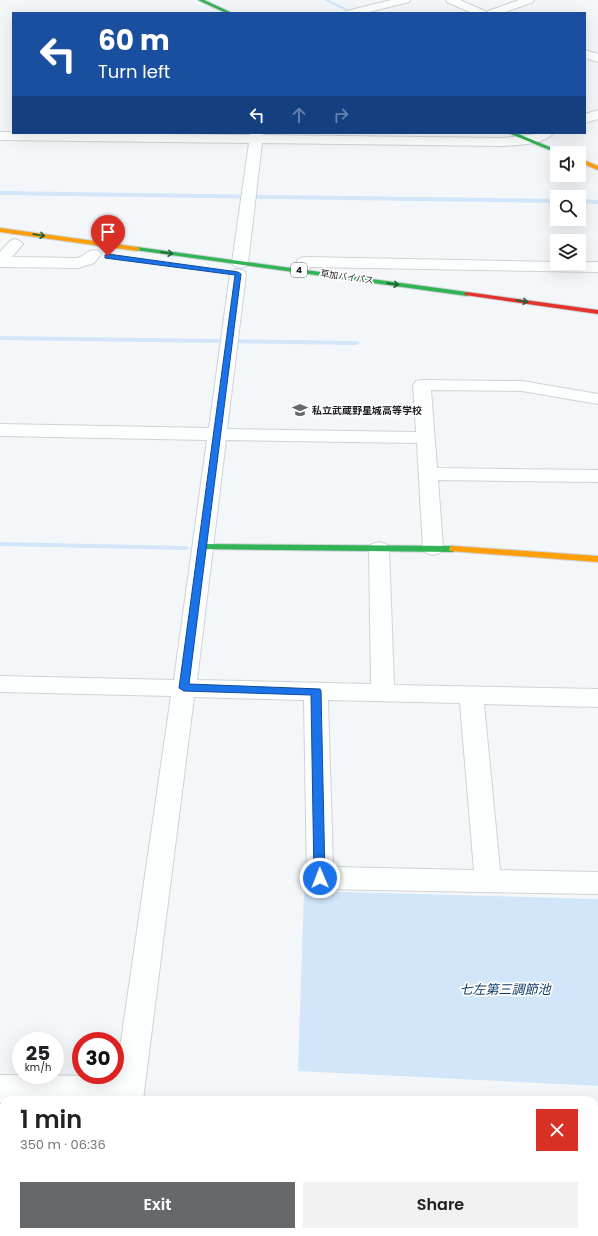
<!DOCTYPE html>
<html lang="en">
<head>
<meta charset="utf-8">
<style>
  :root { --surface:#fff; --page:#f2f2f2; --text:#202124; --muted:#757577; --accent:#66696c }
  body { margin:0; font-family:Poppins,"Noto Sans JP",sans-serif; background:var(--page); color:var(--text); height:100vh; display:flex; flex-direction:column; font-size:15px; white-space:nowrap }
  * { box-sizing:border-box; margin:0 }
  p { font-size:13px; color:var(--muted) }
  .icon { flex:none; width:22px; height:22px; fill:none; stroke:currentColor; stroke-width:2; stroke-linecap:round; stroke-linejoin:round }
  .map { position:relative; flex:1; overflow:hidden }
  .side { position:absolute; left:0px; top:1096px; width:598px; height:140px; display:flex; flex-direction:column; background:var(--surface); border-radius:12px 12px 0 0; box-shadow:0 4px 16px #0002 }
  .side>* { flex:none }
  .banner { position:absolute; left:12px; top:12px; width:574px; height:122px; border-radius:0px; box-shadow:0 4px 16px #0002; background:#1a4fa0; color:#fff; overflow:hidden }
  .buttons { position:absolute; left:550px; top:146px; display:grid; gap:8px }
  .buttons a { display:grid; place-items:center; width:36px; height:36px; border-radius:0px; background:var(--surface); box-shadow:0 4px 16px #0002; font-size:20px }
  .speed { position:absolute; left:12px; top:1032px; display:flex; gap:8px; font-size:20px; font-weight:700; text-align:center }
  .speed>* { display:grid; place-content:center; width:52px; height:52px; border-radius:50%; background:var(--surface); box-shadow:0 4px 16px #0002; line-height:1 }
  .speed small { font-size:10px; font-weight:400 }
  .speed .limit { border:6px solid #d22; background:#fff; color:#111 }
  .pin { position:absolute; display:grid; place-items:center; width:34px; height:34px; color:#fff; margin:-41px -17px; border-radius:50% 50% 50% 0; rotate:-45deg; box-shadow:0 0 4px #0007 }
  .pin .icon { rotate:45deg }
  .me { position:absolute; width:44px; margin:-22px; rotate:359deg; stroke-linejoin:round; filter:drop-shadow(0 0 3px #0008) }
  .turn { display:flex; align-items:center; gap:14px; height:84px; padding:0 20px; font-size:18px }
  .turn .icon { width:52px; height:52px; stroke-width:2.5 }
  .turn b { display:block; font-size:28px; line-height:34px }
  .lanes { display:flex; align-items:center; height:38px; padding:0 20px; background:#0003; justify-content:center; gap:20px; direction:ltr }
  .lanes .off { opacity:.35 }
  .round { display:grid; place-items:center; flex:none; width:42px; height:42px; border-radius:0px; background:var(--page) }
  .summary { display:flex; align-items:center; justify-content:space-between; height:68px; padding:0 20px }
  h1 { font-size:24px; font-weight:600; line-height:30px }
  .primary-button { display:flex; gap:8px; margin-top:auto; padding:8px 20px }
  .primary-button a { flex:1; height:46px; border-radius:0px; background:var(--accent); color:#fff; font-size:16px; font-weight:600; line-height:46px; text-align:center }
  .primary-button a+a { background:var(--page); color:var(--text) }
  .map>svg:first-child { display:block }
  .water { fill:#d2e5f9 }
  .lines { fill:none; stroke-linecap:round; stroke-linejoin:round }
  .stream { fill:#d2e5f9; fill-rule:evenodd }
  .street-casing { stroke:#d0d3d6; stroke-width:2 }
  .fast-casing { stroke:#d0d3d6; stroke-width:2 }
  .slow-casing { stroke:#d0d3d6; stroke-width:2 }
  .jam-casing { stroke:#d0d3d6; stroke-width:2 }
  .street { fill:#fdfefe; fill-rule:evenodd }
  .fast { fill:#30b455; fill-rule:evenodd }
  .slow { fill:#ff9f0a; fill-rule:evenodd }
  .jam { fill:#e5322d; fill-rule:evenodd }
  .oneway { stroke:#236038 }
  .route { fill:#1a73e8; stroke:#114b97 }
  .labels { text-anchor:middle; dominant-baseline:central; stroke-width:3.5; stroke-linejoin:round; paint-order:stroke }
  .shield { fill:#fff; stroke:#5e6063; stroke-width:1 }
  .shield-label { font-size:9px; font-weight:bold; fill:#191c20 }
  .far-street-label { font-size:9px; fill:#191c20; stroke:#fff }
  .poi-label { font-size:10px; font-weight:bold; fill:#191c20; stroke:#fff; text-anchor:start }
  .near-water-label { font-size:13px; font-style:italic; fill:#06365f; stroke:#fff }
</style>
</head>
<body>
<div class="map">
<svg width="598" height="1236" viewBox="0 0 598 1236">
  <rect width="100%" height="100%" fill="#f4f7fa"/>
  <g class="water">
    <path d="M 304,891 L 598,899 L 598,1086 L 298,1071 Z"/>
    <path d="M 594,1190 L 598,1190 L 598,1236 L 321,1236 L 321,1232 L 594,1232 Z"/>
  </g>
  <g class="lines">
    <g class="stream">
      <path d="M 324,0 L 329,0 L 355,13 L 350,13 Z"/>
      <path d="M 530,133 L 536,133 L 549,139 L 545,140 Z"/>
      <path d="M 0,191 L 557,199 L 557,203 L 0,195 Z"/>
      <path d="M 579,199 L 598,200 L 598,204 L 579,203 Z"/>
      <path d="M 0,336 L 357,341 L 360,343 L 357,345 L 0,340 Z"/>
      <path d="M 0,542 L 186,546 L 190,548 L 186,550 L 0,546 Z"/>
      <rect x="0" y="1117" width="4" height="10"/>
      <rect x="594" y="1133" width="4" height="12"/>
    </g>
    <g class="street-casing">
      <g id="street">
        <path d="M 391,0 L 410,0 L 409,2 L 365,13 L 345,13 L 347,11 Z"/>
        <path d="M 446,0 L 460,0 L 485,11 L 486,13 L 488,11 L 519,0 L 534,0 L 533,2 L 503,13 L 472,13 L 447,2 Z"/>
        <path d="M 585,50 L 598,54 L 598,62 L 585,58 Z"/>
        <path d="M 598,110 L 598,119 L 585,123 L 585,114 Z"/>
        <path d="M 0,132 L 250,135 L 250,133 L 264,133 L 263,135 L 502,138 C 519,137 535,133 553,133 C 545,145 515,145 502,146 L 262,143 L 248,263 L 246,266 L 240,268 L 234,266 L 232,263 L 249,143 L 0,140 Z"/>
        <path d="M 15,239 L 20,241 L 23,244 L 12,257 L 77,258 C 86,256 88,248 98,251 L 101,254 L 94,263 L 78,268 L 0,267 L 0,252 L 10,241 Z"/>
        <path d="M 304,257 L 557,262 L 557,263 L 598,262 L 598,272 L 310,267 L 307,274 L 301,276 L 295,274 L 293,271 L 298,259 Z"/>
        <path d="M 238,269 L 244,271 L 246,274 L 227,429 L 416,432 L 413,385 L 416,381 L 422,380 L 522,381 L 598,394 L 598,404 L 522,391 L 431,390 L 437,468 L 598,470 L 598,482 L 438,480 L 443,548 L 440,553 L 433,555 L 426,553 L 423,548 L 417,443 L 226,440 L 197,680 L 371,684 L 369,549 L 372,544 L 379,542 L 386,544 L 389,549 L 394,685 L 598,689 L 598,707 L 484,704 L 500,870 L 598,872 L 598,894 L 320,889 L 311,886 L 307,878 L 304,700 L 194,697 L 143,1100 L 4,1100 L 4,1103 L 0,1103 L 0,1075 L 116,1076 L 171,696 L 0,692 L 0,676 L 174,680 L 207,440 L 0,436 L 0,424 L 209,428 L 230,274 L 232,271 ZM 328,700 L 460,703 L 474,870 L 333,867 Z"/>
        <rect x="0" y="1143" width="4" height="32"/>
        <rect x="93" y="1232" width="34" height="4"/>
      </g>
    </g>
    <g class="fast-casing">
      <g id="fast">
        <path d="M 198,0 L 204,0 L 232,13 L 226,13 Z"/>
        <path d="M 508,133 L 516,133 L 564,153 L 557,153 Z"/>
        <path d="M 137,247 L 467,292 L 470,294 L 467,296 L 135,250 L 135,248 Z"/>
        <path d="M 202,544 L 453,546 L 457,549 L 453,552 L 199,549 L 198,547 Z"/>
      </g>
    </g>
    <g class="slow-casing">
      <g id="slow">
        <path d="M 579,158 L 598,166 L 598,170 L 579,162 Z"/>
        <path d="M 0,228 L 137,247 L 140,249 L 137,251 L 0,232 Z"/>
        <path d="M 453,546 L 598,556 L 598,562 L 450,551 L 449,549 L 450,547 Z"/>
      </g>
    </g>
    <g class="jam-casing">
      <path id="jam" d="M 467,292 L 598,310 L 598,314 L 465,295 L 464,294 Z"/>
    </g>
    <use href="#street" class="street"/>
    <use href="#fast" class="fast"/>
    <use href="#slow" class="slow"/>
    <use href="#jam" class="jam"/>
  </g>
  <defs><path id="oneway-shaft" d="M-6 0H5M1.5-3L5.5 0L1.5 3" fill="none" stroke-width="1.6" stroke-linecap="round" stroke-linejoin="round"/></defs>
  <g class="oneway">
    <use href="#oneway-shaft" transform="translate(39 235) rotate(8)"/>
    <use href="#oneway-shaft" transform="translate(167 253) rotate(8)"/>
    <use href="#oneway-shaft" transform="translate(393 284) rotate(8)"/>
    <use href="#oneway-shaft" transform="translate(522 301) rotate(8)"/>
  </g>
  <path class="route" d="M 108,254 L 238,272 L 241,274 L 189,684 L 320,689 L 321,691 L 325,878 L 324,881 L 320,883 L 316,881 L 314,878 L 311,695 L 184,691 L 179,688 L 235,275 L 105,258 L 105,255 Z"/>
  <defs>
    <g id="school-bare" transform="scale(1.2)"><path d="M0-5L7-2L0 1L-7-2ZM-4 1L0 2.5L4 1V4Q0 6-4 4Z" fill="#66696c" stroke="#fff" stroke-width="2.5" paint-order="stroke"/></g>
  </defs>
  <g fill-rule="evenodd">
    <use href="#school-bare" x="300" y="410"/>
  </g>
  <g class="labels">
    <rect class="shield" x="291" y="263" width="16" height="14" rx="3"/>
    <g class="shield-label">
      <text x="299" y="270">4</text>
    </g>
    <g class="far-street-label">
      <text transform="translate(347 277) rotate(8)">草加バイパス</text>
    </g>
    <g class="poi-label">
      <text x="312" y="410">私立武蔵野星城高等学校</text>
    </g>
    <g class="near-water-label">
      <text x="505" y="989">七左第三調節池</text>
    </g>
  </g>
</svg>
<div class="buttons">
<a><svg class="icon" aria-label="sound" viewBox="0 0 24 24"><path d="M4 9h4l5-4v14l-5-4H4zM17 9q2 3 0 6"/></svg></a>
<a><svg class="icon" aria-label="search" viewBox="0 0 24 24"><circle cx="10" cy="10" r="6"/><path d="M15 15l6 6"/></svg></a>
<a><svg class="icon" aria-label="layers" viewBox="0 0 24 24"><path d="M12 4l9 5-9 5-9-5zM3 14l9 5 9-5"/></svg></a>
</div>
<div class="speed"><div>25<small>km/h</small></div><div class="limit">30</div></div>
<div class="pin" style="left:108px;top:256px;background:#d93025"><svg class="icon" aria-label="arrive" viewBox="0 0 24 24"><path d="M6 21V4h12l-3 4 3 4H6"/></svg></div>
<svg class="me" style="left:320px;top:878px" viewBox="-20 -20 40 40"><circle r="17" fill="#1a73e8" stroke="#fff" stroke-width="3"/><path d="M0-11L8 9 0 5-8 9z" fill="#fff"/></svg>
<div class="banner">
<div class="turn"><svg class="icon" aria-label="left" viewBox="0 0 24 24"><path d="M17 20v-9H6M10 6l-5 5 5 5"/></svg><div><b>60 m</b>Turn left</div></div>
<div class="lanes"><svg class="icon" aria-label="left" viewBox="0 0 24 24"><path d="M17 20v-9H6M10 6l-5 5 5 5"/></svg><svg class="icon off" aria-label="ahead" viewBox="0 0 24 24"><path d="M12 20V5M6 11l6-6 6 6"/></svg><svg class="icon off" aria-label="right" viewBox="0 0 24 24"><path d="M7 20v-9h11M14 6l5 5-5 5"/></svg></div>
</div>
<section class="side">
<div class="summary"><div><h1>1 min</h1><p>350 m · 06:36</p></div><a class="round" style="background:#d93025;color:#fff"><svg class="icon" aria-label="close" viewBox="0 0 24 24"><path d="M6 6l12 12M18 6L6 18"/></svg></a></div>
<div class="primary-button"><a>Exit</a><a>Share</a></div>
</section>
</div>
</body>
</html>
